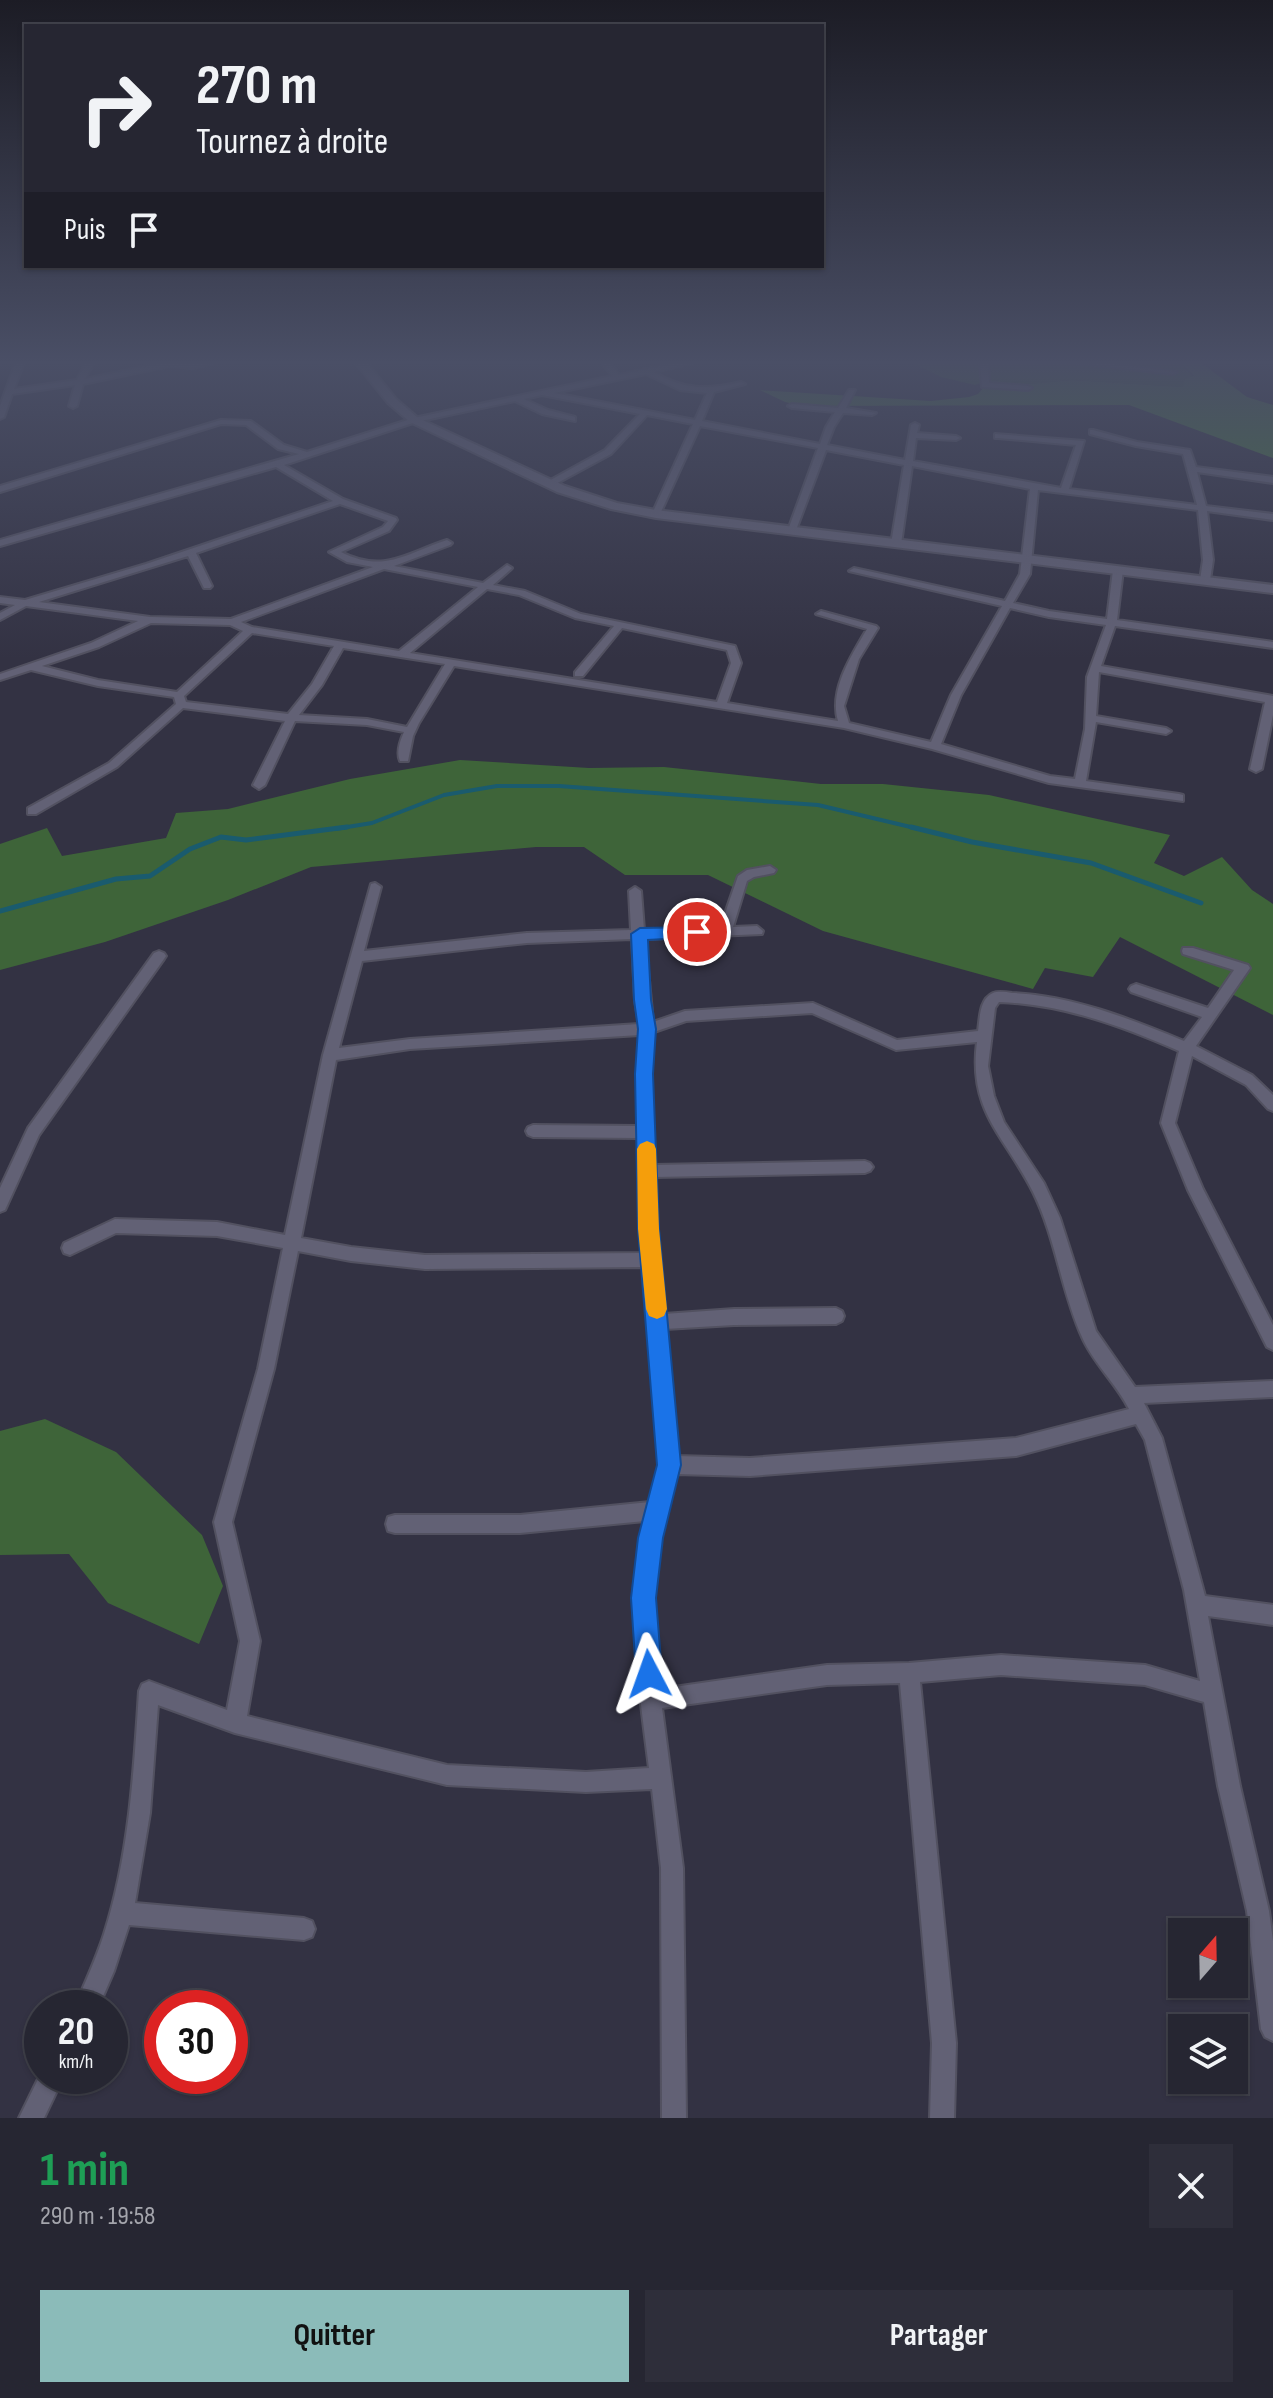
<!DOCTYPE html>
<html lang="fr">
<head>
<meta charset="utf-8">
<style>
  :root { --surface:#262632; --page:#2e2e3a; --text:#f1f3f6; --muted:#a4a5ac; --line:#42434d; --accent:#8bbbb9 }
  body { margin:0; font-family:"Sofia Sans Condensed",sans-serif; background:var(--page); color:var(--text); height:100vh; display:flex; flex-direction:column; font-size:30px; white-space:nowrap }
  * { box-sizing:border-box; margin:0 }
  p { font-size:26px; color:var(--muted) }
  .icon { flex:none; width:44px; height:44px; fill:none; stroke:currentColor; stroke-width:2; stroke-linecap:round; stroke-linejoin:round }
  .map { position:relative; height:2118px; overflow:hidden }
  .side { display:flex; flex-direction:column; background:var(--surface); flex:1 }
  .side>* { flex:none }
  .guide { position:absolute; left:24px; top:24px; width:800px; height:244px; border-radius:0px; box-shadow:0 2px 6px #0004,0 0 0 2px var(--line); background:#262632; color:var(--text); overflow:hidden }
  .needle { width:52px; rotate:20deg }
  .fabs { position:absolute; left:1168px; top:1918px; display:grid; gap:16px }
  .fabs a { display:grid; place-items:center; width:80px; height:80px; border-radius:0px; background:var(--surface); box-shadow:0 2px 6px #0004,0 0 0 2px var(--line); font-size:40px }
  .speed { position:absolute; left:24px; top:1990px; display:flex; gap:16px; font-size:40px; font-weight:700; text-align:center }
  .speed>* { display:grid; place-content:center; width:104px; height:104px; border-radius:50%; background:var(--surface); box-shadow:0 2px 6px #0004,0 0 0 2px var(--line); line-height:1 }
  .speed small { font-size:20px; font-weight:400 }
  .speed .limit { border:12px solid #d22; background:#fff; color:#111 }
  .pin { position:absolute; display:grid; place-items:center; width:68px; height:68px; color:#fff; margin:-34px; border:4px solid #fff; border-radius:50%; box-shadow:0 2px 8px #0007 }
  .me { position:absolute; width:88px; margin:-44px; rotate:356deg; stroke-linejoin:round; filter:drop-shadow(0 0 6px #0008) }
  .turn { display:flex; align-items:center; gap:28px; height:168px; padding:0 40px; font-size:36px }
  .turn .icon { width:104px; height:104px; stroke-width:2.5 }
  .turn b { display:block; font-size:56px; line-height:68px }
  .then { display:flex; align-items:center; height:76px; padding:0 40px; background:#0003; gap:16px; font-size:30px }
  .round { display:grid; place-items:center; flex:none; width:84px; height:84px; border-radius:0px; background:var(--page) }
  .summary { display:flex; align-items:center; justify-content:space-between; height:136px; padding:0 40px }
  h1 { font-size:48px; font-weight:700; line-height:60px; color:#1e9e55 }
  .cta { display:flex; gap:16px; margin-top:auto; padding:16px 40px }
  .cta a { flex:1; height:92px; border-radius:0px; background:var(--accent); color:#111; font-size:32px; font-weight:700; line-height:92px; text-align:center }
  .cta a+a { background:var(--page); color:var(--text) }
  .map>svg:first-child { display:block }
  .green { fill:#3e6439 }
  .forest { fill:#467141 }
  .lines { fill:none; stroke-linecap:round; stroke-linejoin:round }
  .stream-far1 { stroke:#1a5b6e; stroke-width:4 }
  .stream { stroke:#1a5b6e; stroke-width:5 }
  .street-casing { stroke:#525160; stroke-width:4 }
  .secondary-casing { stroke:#525160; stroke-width:4 }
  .street { fill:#626175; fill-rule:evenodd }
  .secondary { fill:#626175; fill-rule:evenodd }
  .route { fill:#1a73e8; stroke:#114b97; stroke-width:2 }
  .slow { fill:#f59e0b }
</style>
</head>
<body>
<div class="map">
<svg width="1273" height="2118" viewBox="0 0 1273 2118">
  <rect width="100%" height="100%" fill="#333243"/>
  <g class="green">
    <path d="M 911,362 L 1179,362 L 1194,377 L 1183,387 L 1072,380 L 1028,384 L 990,380 L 975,385 L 941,377 Z"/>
    <path d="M 460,760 L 589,768 L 664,767 L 821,784 L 883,784 L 989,795 L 1170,835 L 1154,863 L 1184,876 L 1222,857 L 1252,890 L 1273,904 L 1273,1015 L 1120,937 L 1093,977 L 1045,968 L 1033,989 L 823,931 L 708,875 L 625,875 L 584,847 L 536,847 L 311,867 L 228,900 L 105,942 L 0,970 L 0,844 L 47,828 L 62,856 L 166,838 L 176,813 L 228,809 L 350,779 Z"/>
    <path d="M 45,1419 L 116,1452 L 202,1535 L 223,1586 L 199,1644 L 108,1603 L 69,1554 L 0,1555 L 0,1431 Z"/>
  </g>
  <path class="forest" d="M 1179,362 L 1200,362 L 1247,397 L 1273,405 L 1273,458 L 1129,405 L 803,406 L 785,402 L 760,390 L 931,401 L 969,397 L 978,394 L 990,380 L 1028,384 L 1072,380 L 1183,387 L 1185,379 L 1194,376 Z"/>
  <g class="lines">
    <path class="stream-far1" d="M 335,829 L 372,823 L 444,795 L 497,786 L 559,786 L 818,805 L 919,829"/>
    <g class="stream">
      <path d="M 911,827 L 972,842 L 1091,863 L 1201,903"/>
      <path d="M 0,911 L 116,879 L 150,876 L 190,849 L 221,837 L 246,840 L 347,827"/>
    </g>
    <g class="street-casing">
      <g id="street">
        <path d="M 16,362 L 24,362 L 14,389 L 77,380 L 86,362 L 94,362 L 85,379 L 167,362 L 216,362 L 193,368 L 169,366 L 83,384 L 77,406 L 73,408 L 69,406 L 75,385 L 12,394 L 4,417 L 0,419 L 0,406 Z"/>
        <path d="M 602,362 L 610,362 L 619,375 L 680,362 L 695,362 L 654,372 C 683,390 708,390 741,382 L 745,384 L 714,392 L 702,421 L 820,444 L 826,427 L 835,412 L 792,408 L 788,406 L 792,404 L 838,408 L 849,390 L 855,390 L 846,408 L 876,413 L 872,415 L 843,413 L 834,427 L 827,445 L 905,460 L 911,425 L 915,423 L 919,425 L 917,433 L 956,436 L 960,438 L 956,440 L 916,438 L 913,461 L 1061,488 L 1076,445 L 998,438 L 995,438 L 995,434 L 1084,441 L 1069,489 L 1197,505 L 1183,454 L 1136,446 L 1090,434 L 1090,430 L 1093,430 L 1137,442 L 1190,450 L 1196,467 L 1273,477 L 1273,483 L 1197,472 L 1206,506 L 1273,514 L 1273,520 L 1207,511 L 1213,560 L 1210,580 L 1205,583 L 1200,580 L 1203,560 L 1198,510 L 1038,490 L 1030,574 L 1013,603 L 1049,611 L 1107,619 L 1113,570 L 1118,567 L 1123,570 L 1117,620 L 1273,642 L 1273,648 L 1115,626 L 1101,666 L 1273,696 L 1273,715 L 1262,769 L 1256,772 L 1250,769 L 1265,702 L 1099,672 L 1096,716 L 1166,728 L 1171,731 L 1166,734 L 1096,722 L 1086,781 L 1179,794 L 1183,795 L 1183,801 L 1049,783 L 932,749 L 844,728 L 454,666 L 419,723 L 413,736 L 408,761 L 400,761 C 396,752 400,741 404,732 L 367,725 L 295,721 L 265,785 L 259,789 L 253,785 L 285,721 L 183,708 L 117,767 L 36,814 L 28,814 L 28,808 L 109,763 L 176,704 L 174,697 L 98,686 L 31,670 L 0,680 L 0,674 L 91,643 L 138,621 L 26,606 L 0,620 L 0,613 L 15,605 L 0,603 L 0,597 L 25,600 L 146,564 L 333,501 L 276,467 L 0,546 L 0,540 L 299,454 L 278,449 L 246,425 L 221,424 L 0,492 L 0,486 L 221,420 L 251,421 L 284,445 L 307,452 L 414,418 L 612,376 ZM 646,374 L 680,390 L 707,393 L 695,420 L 554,393 ZM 542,395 L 640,414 L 605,450 L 547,482 L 546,484 L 550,487 L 611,454 L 647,415 L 693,424 L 652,514 L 656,517 L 660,514 L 700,426 L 818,448 L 788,530 L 792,533 L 796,530 L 826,450 L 904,465 L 891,544 L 896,547 L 901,544 L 912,466 L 1030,489 L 1020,574 L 1005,601 L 854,568 L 849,571 L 1002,606 L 951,695 L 931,742 L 849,723 L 844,706 L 859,659 L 878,628 L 876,626 L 821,611 L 816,614 L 867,629 C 851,656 829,690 838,721 L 727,703 L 741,663 L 735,646 L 581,614 L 525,591 L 493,585 L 510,570 L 512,568 L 507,565 L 483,583 L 394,566 L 450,545 L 452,543 L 447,540 C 406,553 385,574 341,552 L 389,531 L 397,520 L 396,518 L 343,499 L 284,465 L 416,422 L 515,401 L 542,414 L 575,421 L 575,417 L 548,410 L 524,399 ZM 340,504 L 388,521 L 383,527 L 329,552 L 347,562 L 373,567 L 231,619 L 150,617 L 39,602 L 188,556 L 204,588 L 210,588 L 212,586 L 196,553 ZM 384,569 L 478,587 L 399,651 L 252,627 L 241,622 ZM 487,589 L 519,595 L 575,618 L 614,626 L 575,672 L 575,676 L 583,676 L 622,628 L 727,650 L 731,663 L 717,702 L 410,653 ZM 1010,608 L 1049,617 L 1106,625 L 1087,677 L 1085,729 L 1075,779 L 1050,776 L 941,744 L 961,695 ZM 151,623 L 230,625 L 243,631 L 177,692 L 98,680 L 42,666 L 99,647 ZM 252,633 L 334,646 L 312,684 L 288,714 L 186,702 L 184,696 ZM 343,648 L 445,664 L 407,727 L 367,719 L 299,715 L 322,685 Z"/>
        <path d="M 980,362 L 988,362 L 989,383 L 1028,386 L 1032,388 L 1028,390 L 982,387 Z"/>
        <path d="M 1070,362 L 1097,362 L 1177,372 L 1173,374 Z"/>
        <path d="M 770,866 L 776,870 L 774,873 L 754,877 L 747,881 L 733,927 L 757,926 L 763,931 L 762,934 L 645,939 L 653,1022 L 685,1011 L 813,1003 L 897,1040 L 978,1031 C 980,1019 979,999 993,993 C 998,991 1006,992 1012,993 C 1070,995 1131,1019 1184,1041 L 1202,1017 L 1131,992 L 1129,989 L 1131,986 L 1136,984 L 1208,1008 L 1234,970 L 1183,954 L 1182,951 L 1183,948 L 1193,948 L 1248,965 L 1250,968 L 1196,1046 L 1252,1075 L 1273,1095 L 1273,1111 L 1268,1109 L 1246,1085 L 1192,1056 L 1175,1123 L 1203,1189 L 1273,1325 L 1273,1350 L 1267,1347 L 1188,1190 L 1161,1123 L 1179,1051 C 1122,1026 1062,1004 999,1002 L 995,1008 L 988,1066 L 994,1096 L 1004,1122 L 1044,1183 L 1060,1218 L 1096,1331 L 1135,1387 L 1273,1381 L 1273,1397 L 1144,1403 L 1162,1438 L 1205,1596 L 1273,1605 L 1273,1625 L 1208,1616 L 1240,1786 L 1269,1911 L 1273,1941 L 1273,2041 L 1265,2037 L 1261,2029 L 1247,1911 L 1218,1786 L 1204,1702 L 1145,1685 L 1001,1675 L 920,1682 L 956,2043 L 954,2118 L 930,2118 L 932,2043 L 900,1683 L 827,1685 L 662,1708 L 683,1868 L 686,2118 L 662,2118 L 661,1868 L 652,1789 L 586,1792 L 447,1785 L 235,1733 L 158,1705 L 150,1813 L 135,1903 L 304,1918 L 312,1921 L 315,1929 L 312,1937 L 304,1940 L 129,1925 L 114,1971 L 98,2008 L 74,2008 C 85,1983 96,1959 104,1934 C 129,1856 134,1772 139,1691 L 142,1684 L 149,1681 L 227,1710 L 240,1641 L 214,1522 L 258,1369 L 283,1248 L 217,1236 L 116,1233 L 70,1255 L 64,1253 L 62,1248 L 64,1243 L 115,1219 L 217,1222 L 285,1235 L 323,1055 L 371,884 L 375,883 L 381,887 L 364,951 L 527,933 L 631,930 L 629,891 L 635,887 L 641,891 L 644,930 L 720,928 L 738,876 L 747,870 ZM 632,939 L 635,1000 L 639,1024 L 410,1039 L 339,1048 L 362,961 L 527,943 ZM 812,1013 L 896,1050 L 977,1042 C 968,1112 1005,1136 1033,1192 C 1056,1238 1061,1291 1082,1337 C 1093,1363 1116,1383 1129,1409 L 1016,1438 L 750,1458 L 677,1456 L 665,1329 L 734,1325 L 836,1324 L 842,1321 L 844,1316 L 842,1311 L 836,1308 L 734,1309 L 664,1314 L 656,1229 L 654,1177 L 865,1173 L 870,1171 L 873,1167 L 870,1163 L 865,1161 L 654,1165 L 651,1074 L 654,1032 L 686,1021 ZM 640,1035 L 637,1074 L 638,1126 L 533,1125 L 528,1127 L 526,1131 L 528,1135 L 533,1137 L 638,1138 L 642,1253 L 425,1255 L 351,1247 L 301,1238 L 336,1060 L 410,1049 ZM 298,1251 L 351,1261 L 425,1269 L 643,1267 L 660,1465 L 650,1502 L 520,1515 L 395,1515 L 388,1517 L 386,1524 L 388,1531 L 395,1533 L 520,1533 L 645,1521 C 624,1601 639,1687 649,1768 L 586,1772 L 447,1765 L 247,1716 L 260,1641 L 232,1522 L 274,1369 ZM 1136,1424 L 1145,1440 L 1184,1590 L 1200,1681 L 1145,1665 L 1001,1655 L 909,1663 L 827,1665 L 660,1689 L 653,1598 L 659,1538 L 676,1474 L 750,1476 L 1016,1456 Z"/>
        <path d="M 159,951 L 164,953 L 166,956 L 164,959 L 39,1135 L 5,1210 L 0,1212 L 0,1188 L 28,1128 L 154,953 Z"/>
        <path d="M 42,2071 L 42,2076 L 64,2076 L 44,2118 L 19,2118 Z"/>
      </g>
    </g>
    <g class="secondary-casing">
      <path id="secondary" d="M 355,362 L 366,362 L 396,399 L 418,418 L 565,486 L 617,503 L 656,510 L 1273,585 L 1273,593 L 656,518 L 611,509 L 557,492 L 410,422 L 388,403 Z"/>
    </g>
    <use href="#street" class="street"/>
    <use href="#secondary" class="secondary"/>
  </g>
  <linearGradient id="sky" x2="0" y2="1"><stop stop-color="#1c1c25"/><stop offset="0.55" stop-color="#4a4f66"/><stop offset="1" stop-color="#4a4f66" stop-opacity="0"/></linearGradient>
  <rect width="1273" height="659" fill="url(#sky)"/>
  <path class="route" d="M 697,927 L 702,928 L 705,932 L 702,937 L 648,940 L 651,1000 L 656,1029 L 653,1074 L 659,1229 L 681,1465 L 663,1538 L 656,1598 L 662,1674 L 658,1684 L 649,1687 L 640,1684 L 636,1674 L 631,1598 L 638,1538 L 657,1465 L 638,1229 L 635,1074 L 638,1029 L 634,1000 L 631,934 L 640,928 Z"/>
  <path class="slow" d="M 647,1141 L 654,1144 L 656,1149 L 659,1229 L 667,1309 L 664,1316 L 657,1319 L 649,1316 L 646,1309 L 638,1229 L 637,1149 L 640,1144 Z"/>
</svg>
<div class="fabs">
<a><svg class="needle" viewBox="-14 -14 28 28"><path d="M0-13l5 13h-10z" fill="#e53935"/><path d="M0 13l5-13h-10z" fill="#a4a5ac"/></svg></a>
<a><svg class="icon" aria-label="layers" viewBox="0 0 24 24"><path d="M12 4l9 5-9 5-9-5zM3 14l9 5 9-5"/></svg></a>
</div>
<div class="speed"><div>20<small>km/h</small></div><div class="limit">30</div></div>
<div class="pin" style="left:697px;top:932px;background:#d93025"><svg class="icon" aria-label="arrive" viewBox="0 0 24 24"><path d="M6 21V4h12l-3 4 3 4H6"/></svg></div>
<svg class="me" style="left:649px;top:1674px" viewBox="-20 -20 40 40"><path d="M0-17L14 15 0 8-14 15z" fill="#1a73e8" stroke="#fff" stroke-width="4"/></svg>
<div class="guide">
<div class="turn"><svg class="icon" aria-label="right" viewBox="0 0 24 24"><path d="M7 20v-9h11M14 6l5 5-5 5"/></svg><div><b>270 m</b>Tournez à droite</div></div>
<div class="then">Puis<svg class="icon" aria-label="arrive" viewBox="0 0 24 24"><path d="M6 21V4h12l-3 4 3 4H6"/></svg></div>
</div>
</div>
<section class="side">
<div class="summary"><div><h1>1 min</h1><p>290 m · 19:58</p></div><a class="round"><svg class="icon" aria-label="close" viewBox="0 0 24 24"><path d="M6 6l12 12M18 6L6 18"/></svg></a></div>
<div class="cta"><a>Quitter</a><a>Partager</a></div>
</section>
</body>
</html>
